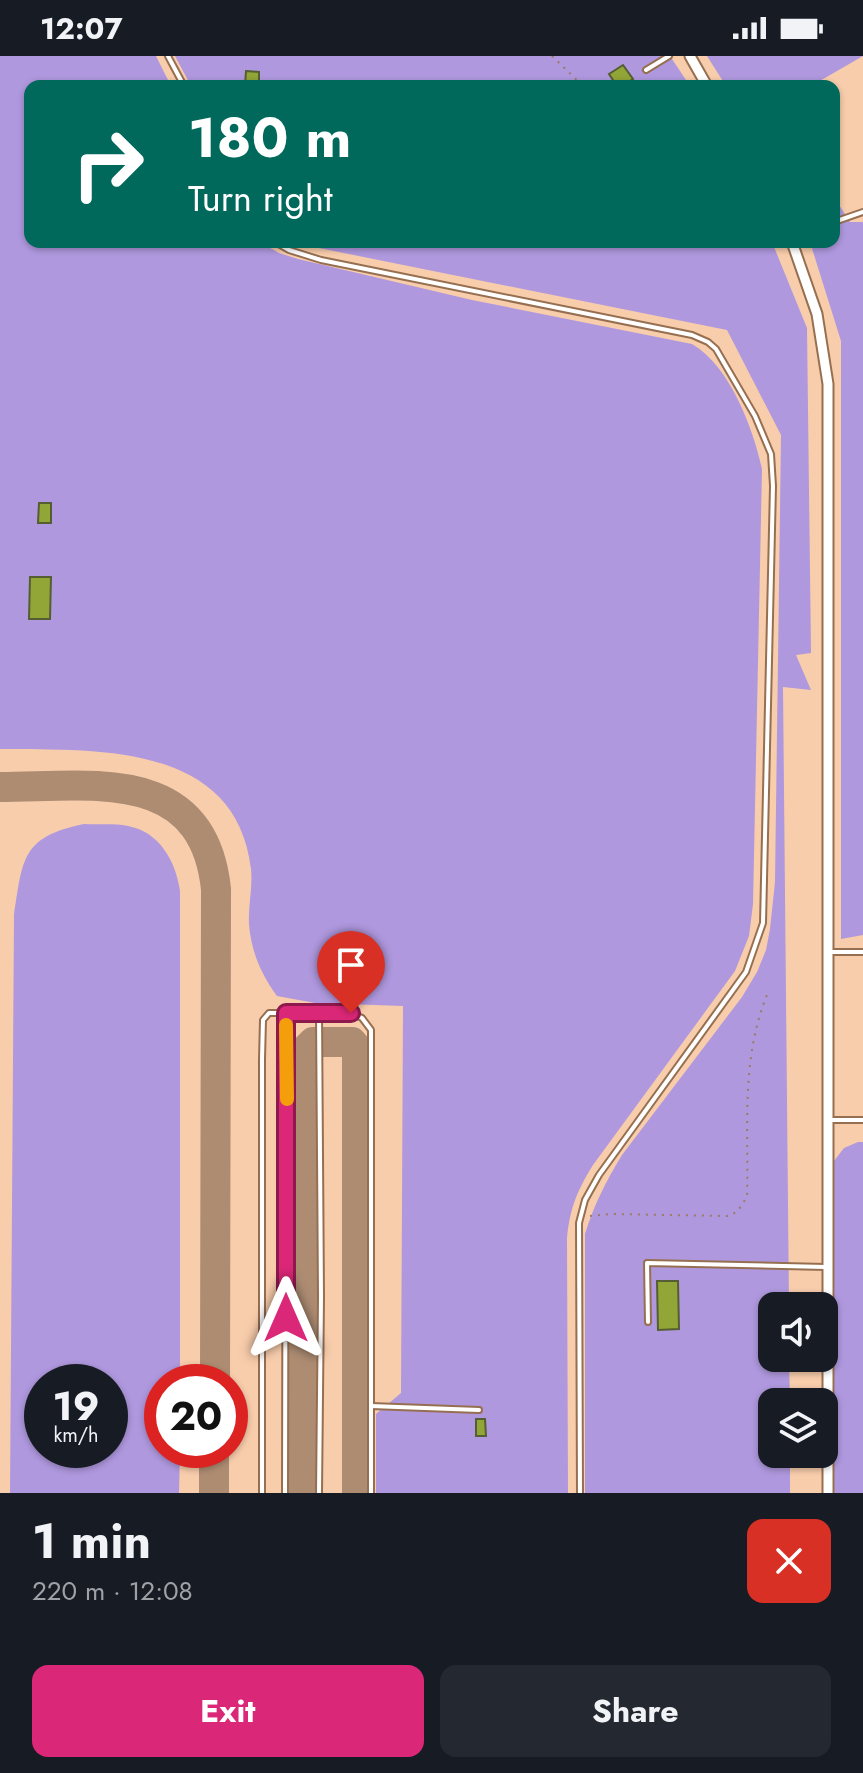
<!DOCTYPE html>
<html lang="en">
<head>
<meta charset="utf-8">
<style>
  :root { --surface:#171b24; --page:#242831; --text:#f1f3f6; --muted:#9ea1a6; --accent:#db2777 }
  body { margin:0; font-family:Jost,sans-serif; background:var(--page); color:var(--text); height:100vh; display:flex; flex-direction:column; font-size:30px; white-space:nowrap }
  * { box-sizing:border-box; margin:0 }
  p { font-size:26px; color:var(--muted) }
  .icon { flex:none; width:44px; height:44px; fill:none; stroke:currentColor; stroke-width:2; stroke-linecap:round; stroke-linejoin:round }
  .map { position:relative; height:1437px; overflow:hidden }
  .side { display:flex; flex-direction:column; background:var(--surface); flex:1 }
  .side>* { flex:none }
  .hud { position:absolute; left:24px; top:24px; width:816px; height:168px; border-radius:16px; box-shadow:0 2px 6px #0004; background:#00695c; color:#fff; overflow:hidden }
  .tools { position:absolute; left:758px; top:1236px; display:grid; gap:16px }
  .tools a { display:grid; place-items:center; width:80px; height:80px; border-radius:16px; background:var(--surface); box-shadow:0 2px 6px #0004; font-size:40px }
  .speed { position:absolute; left:24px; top:1308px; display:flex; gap:16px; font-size:40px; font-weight:700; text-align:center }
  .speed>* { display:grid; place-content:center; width:104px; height:104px; border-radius:50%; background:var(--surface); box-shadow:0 2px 6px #0004; line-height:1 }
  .speed small { font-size:20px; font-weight:400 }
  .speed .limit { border:12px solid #d22; background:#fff; color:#111 }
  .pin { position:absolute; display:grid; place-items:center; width:68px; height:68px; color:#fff; margin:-82px -34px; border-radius:50% 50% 50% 0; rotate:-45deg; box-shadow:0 0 8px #0007 }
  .pin .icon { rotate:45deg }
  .me { position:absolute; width:88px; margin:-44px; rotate:0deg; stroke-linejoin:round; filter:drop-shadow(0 0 6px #0008) }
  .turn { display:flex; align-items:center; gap:28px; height:168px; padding:0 32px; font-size:36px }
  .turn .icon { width:104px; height:104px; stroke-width:2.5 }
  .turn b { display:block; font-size:56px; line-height:68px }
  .round { display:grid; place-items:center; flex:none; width:84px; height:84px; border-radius:16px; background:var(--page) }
  .head { display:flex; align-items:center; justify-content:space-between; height:136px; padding:0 32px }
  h1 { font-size:48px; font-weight:700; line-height:60px }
  .button { display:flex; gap:16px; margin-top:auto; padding:16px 32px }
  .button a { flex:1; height:92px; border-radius:16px; background:var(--accent); color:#fff; font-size:32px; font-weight:700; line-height:92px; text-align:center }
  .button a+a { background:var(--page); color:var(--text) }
  .status { display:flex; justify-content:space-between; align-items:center; height:56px; padding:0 40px; background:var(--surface); direction:ltr }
  .status svg { height:22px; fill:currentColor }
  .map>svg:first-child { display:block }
  .green { fill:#af98de; fill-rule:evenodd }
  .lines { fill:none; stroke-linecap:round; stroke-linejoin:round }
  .taxiway { stroke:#ad8c72; stroke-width:30 }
  .building { fill:#92a537; stroke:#555e33; stroke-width:2 }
  .lane-casing { stroke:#966f51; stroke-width:8 }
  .street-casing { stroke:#966f51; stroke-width:13 }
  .path { stroke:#9a7b64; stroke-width:2; stroke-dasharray:2 6; stroke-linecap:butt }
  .lane { stroke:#fff; stroke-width:4 }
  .street { stroke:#fff; stroke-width:9 }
  .route-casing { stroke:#8e194d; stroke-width:20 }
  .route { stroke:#db2777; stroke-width:14 }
  .slow { stroke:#f59e0b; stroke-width:14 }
</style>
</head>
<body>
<div class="status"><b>12:07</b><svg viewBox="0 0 49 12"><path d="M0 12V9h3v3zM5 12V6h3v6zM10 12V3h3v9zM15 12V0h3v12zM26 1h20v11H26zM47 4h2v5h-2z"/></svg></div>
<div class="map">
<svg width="863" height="1437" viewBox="0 0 863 1437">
  <rect width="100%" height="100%" fill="#f8cdac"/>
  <g class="green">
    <path d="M 0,0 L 156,0 L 171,30 L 30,30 L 30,186 L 260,186 L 279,197 L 298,203 L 472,244 L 692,288 C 730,310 753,372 762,413 L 753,848 L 749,880 L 735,915 L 593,1109 C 577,1135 570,1152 567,1182 L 568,1437 L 376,1437 L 376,1358 L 401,1337 L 403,950 L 315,947 L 277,940 C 261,918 251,895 249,868 C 248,849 253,831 251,813 C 236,686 96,694 0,693 Z"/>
    <path d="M 175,0 L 670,0 L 690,30 L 191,30 Z"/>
    <path d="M 707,0 L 863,0 L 811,30 L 726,30 Z"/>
    <path d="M 834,141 L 850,166 L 863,166 L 863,879 L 841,883 L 841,285 L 810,186 L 834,186 Z"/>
    <path d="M 289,186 L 772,186 L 807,272 L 811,597 L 796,599 L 811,634 L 783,631 L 789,1250 L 772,1250 L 772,1302 L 789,1302 L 790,1346 L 772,1346 L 772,1398 L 790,1398 L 790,1437 L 585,1437 L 585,1178 C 594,1149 606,1125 622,1099 L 742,941 L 757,916 L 766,894 L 770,873 L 775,826 L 781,379 L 727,274 Z"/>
    <path d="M 84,768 C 98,769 114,767 128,770 C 160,776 176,806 180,835 L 180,1326 L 162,1326 L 162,1394 L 180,1394 L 179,1437 L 10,1437 L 14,859 C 23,803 21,781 84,768 ZM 42,1326 L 110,1326 L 110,1394 L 42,1394 Z"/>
    <path d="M 858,1086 L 863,1086 L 863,1437 L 834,1437 L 834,1105 L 844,1092 Z"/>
  </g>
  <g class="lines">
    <g class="taxiway">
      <path d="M 0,731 C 91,731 203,709 216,833 L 215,1326"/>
      <path d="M 214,1437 L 214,1394"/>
      <path d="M 303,1437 L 303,996 L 313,986 L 352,986 L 357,992 L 357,1437"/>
    </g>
  </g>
  <g class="building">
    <path d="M 623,9 L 633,23 L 622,30 L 617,30 L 609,18 Z"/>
    <path d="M 246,15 L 259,16 L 259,30 L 245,30 Z"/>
    <path d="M 39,447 L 51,447 L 51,467 L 38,467 Z"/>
    <path d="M 30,521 L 51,521 L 50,563 L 29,563 Z"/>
    <path d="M 657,1225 L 678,1225 L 679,1273 L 658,1274 Z"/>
    <path d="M 476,1363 L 485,1363 L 486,1380 L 476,1380 Z"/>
  </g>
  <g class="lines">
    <g class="lane-casing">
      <g id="lane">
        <path d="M 168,0 L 184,30"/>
        <path d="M 646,14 L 669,0"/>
        <path d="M 834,166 L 863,156"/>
        <path d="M 275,186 L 289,194 L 321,204 L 692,279 L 708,286 L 716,293 L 755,360 L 771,398 L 773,430 L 763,867 L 746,916 L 599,1119 L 585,1144 L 579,1167 L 580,1437"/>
        <path d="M 829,896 L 863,896"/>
        <path d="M 319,957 L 321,1241 L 319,1437"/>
        <path d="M 830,1064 L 863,1064"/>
        <path d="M 648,1266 L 647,1207 L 826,1211"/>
        <path d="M 371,1350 L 479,1354"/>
        <path d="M 262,1437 L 262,1003 L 263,964 L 269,957 L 351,957 L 362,962 L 371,974 L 371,1437"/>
        <path d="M 285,1437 L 286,957"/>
      </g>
    </g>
    <g class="street-casing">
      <g id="street">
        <path d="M 690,0 L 707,30"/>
        <path d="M 792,186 L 817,258 L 828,328 L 828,1437"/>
      </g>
    </g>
    <g class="path">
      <path d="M 552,0 L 583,30"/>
      <path d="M 590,1160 L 610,1158 L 727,1160 L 737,1156 L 747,1141 C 749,1069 740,1002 769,934"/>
    </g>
    <use href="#lane" class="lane"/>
    <use href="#street" class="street"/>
  </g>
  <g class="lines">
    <g class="route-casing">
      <path id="route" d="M 286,1262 L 286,957 L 351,957"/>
    </g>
    <use href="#route" class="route"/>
    <path class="slow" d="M 286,969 L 287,1043"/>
  </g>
</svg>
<div class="tools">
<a><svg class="icon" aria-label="sound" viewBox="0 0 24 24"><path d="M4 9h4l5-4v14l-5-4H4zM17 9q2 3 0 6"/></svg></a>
<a><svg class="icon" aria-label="layers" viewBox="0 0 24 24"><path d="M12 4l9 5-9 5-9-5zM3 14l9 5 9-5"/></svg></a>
</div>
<div class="speed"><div>19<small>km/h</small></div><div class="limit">20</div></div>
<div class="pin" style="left:351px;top:957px;background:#d93025"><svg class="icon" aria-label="arrive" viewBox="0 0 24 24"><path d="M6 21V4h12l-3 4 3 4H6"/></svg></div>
<svg class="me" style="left:286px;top:1262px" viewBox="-20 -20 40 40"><path d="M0-17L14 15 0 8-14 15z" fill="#db2777" stroke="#fff" stroke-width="4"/></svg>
<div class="hud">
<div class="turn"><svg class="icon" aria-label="right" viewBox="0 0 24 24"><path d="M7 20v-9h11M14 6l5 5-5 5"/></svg><div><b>180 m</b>Turn right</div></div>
</div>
</div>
<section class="side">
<div class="head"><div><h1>1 min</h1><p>220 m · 12:08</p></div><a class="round" style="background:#d93025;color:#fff"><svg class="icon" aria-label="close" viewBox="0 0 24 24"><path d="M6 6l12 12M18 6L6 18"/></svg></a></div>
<div class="button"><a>Exit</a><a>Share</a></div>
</section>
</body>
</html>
